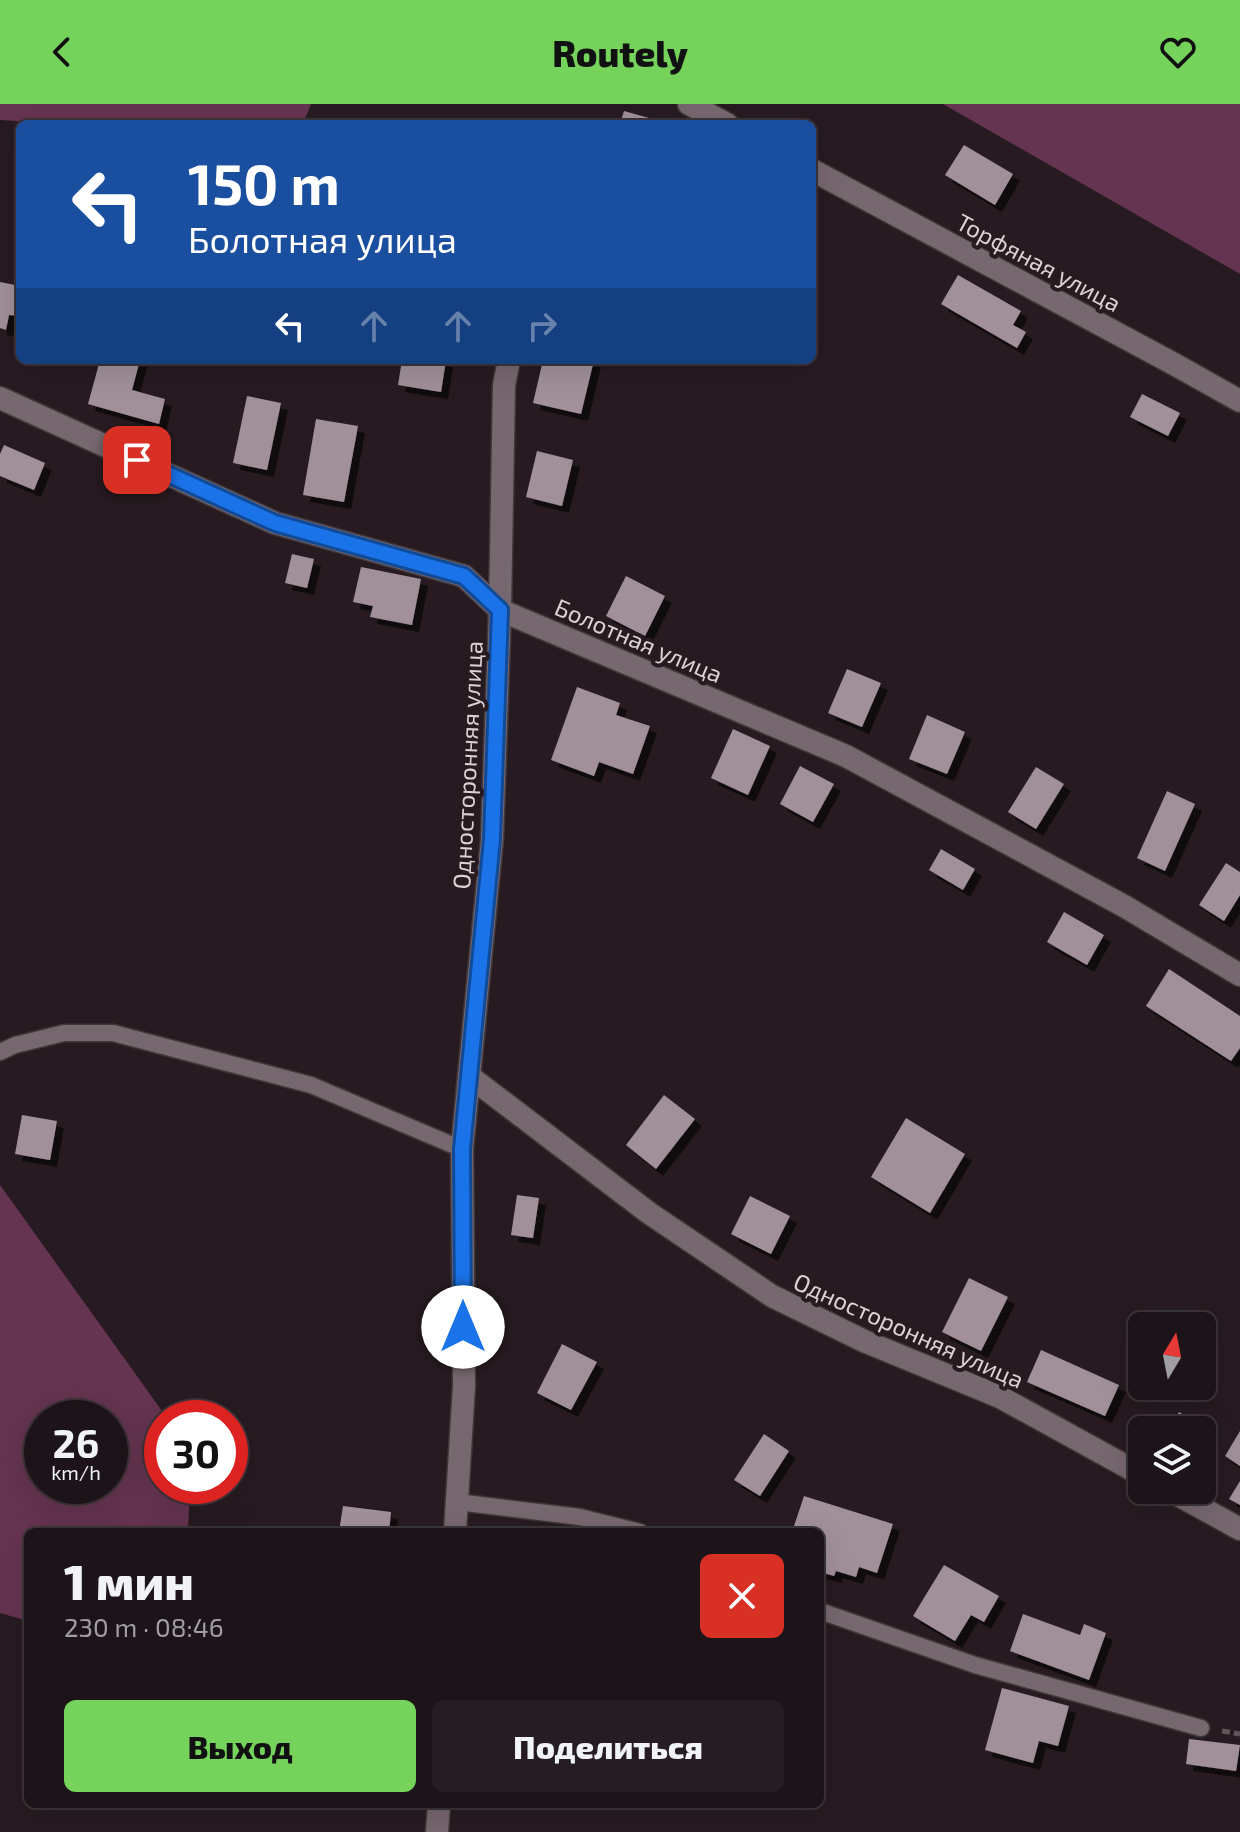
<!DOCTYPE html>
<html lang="ru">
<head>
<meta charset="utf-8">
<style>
  :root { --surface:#1d1419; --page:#251d22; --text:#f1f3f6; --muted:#a09ea2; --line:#3b3338; --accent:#75d25b }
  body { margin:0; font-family:"Exo 2",sans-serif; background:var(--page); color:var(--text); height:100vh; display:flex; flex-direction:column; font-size:30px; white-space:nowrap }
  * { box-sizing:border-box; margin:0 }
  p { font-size:26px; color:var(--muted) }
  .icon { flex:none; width:44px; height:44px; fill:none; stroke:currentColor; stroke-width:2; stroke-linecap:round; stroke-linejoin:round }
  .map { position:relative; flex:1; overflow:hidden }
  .panel { position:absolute; left:24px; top:1424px; width:800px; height:280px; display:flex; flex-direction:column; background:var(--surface); border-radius:12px; box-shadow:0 8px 32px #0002,0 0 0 2px var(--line) }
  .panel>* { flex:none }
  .hud { position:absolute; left:16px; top:16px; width:800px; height:244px; border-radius:12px; box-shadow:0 8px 32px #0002,0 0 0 2px var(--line); background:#1a4fa0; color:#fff; overflow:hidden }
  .needle { width:52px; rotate:10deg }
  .controls { position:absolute; left:1128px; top:1208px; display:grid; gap:16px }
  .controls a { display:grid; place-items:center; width:88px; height:88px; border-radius:12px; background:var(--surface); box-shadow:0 8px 32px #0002,0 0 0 2px var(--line); font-size:40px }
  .speed { position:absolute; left:24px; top:1296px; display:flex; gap:16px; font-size:40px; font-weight:700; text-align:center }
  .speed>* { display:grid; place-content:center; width:104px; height:104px; border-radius:50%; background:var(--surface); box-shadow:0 8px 32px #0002,0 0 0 2px var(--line); line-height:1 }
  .speed small { font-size:20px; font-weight:400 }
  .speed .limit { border:12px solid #d22; background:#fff; color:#111 }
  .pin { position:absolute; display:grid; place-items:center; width:68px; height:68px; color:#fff; margin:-34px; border-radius:16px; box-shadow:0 4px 12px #0006 }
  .me { position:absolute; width:88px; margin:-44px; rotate:0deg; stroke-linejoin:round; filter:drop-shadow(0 0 6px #0008) }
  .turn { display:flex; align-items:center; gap:28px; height:168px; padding:0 40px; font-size:36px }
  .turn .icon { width:104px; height:104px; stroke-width:2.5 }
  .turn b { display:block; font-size:56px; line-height:68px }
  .lanes { display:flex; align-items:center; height:76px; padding:0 40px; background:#0003; justify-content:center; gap:40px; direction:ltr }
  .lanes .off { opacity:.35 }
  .round { display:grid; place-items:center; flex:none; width:84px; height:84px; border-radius:12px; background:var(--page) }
  .headline { display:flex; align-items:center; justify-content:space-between; height:136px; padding:0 40px }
  h1 { font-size:48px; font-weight:800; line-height:60px }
  .button { display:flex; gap:16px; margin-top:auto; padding:16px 40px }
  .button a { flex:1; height:92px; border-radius:12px; background:var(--accent); color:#111; font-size:32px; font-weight:800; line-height:92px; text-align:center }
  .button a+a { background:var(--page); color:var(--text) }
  header { display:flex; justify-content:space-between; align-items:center; height:104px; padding:0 40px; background:var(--accent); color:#111; font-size:36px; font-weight:800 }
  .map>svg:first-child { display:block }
  .forest { fill:#653450; fill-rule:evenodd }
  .building { fill:#a19099; filter:url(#shadow) }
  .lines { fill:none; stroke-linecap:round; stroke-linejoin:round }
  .service-casing { stroke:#40373b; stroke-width:19 }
  .minor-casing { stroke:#40373b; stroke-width:25 }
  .path { stroke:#5f545a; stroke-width:5; stroke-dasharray:8 4; stroke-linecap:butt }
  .service { stroke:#77676f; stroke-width:16 }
  .minor { stroke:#77676f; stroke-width:22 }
  .route-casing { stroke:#114b97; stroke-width:20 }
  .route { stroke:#1a73e8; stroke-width:14 }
  .labels { text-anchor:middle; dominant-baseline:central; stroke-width:8; stroke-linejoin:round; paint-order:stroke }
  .street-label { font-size:24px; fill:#dad1d5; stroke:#271b21 }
</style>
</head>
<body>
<header><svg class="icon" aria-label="back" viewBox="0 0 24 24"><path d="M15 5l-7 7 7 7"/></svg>Routely<svg class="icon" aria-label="heart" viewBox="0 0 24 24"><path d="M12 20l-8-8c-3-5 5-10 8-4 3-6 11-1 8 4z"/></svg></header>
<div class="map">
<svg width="1240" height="1728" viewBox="0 0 1240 1728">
  <defs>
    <filter id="shadow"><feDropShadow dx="7" dy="7" stdDeviation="0" flood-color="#0009"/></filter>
  </defs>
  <rect width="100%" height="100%" fill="#271b21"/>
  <g class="forest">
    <path d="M 0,0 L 311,0 L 303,20 L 62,20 L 0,16 Z"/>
    <path d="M 943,0 L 1240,0 L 1240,170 Z"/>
    <path d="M 0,1081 L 167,1314 L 162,1314 L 162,1382 L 190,1382 L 188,1428 L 28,1428 L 28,1517 L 0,1509 ZM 42,1314 L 110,1314 L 110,1382 L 42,1382 Z"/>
  </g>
  <g class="building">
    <path d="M 624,7 L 667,19 L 667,20 L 620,20 Z"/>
    <path d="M 964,41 L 1013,70 L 995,101 L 945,71 Z"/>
    <path d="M 958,171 L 1021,207 L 1013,221 L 1026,228 L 1017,244 L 941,200 Z"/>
    <path d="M 0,178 L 20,182 L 20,212 L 9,211 L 6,226 L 0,224 Z"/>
    <path d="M 100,256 L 140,256 L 132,286 L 165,295 L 159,320 L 88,300 Z"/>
    <path d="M 402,256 L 446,256 L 441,288 L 398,281 Z"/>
    <path d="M 543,256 L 594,256 L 581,310 L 533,299 Z"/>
    <path d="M 1142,290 L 1180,309 L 1168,332 L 1130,313 Z"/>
    <path d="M 247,292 L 281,299 L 267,366 L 233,359 Z"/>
    <path d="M 316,315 L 358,322 L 344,398 L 303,391 Z"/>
    <path d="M 4,341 L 45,359 L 34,386 L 0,372 L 0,350 Z"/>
    <path d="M 537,347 L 573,356 L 562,402 L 526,393 Z"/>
    <path d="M 292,450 L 314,455 L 307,484 L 285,479 Z"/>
    <path d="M 361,463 L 421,475 L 412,521 L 370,513 L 373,502 L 353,498 Z"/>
    <path d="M 626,472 L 665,492 L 645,532 L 606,512 Z"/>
    <path d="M 847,565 L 881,579 L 862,623 L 828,609 Z"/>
    <path d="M 577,583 L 620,599 L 616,611 L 650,622 L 633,670 L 599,658 L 594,672 L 551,656 Z"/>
    <path d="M 927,611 L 965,628 L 947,670 L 909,655 Z"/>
    <path d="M 733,625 L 770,642 L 748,691 L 711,674 Z"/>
    <path d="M 800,662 L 834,680 L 813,718 L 780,700 Z"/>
    <path d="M 1036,663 L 1064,680 L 1036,725 L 1008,708 Z"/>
    <path d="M 1167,687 L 1195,700 L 1165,767 L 1137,754 Z"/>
    <path d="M 941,745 L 975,765 L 963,786 L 929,766 Z"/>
    <path d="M 1226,759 L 1240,768 L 1240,791 L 1224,817 L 1199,801 Z"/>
    <path d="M 1064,808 L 1104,831 L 1087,861 L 1047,838 Z"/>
    <path d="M 1169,865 L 1240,912 L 1240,944 L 1231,957 L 1146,902 Z"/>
    <path d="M 664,991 L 695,1015 L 656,1065 L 626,1041 Z"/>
    <path d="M 22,1011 L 57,1017 L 50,1056 L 15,1050 Z"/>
    <path d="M 906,1014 L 965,1050 L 930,1109 L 871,1073 Z"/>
    <path d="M 517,1091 L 539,1094 L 533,1134 L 511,1131 Z"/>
    <path d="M 750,1092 L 790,1112 L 771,1150 L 731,1130 Z"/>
    <path d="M 969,1174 L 1008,1193 L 981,1247 L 942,1228 Z"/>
    <path d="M 562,1240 L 597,1258 L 571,1306 L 537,1289 Z"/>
    <path d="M 1041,1246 L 1119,1281 L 1105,1312 L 1027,1278 Z"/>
    <path d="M 1179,1308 L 1201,1321 L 1198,1326 L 1168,1326 Z"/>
    <path d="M 1240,1327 L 1240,1362 L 1225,1352 Z"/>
    <path d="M 764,1330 L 789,1347 L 760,1392 L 734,1376 Z"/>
    <path d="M 1240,1377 L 1240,1401 L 1229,1395 Z"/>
    <path d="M 804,1392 L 893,1420 L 877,1469 L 859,1463 L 856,1473 L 836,1467 L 834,1472 L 820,1468 L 820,1428 L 792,1428 Z"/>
    <path d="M 343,1402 L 391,1408 L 389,1428 L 339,1428 Z"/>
    <path d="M 944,1461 L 999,1492 L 984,1518 L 971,1511 L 955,1537 L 913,1512 Z"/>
    <path d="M 1023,1510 L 1080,1531 L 1084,1520 L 1106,1529 L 1089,1576 L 1010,1547 Z"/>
    <path d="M 1002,1584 L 1069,1602 L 1058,1642 L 1039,1637 L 1033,1659 L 985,1646 Z"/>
    <path d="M 1189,1635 L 1240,1641 L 1236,1667 L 1186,1660 Z"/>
  </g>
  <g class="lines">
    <g class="service-casing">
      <g id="service">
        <path d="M 0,948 L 15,941 L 64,929 L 113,929 L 311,981 L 462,1045"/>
        <path d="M 457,1398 L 580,1413 L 640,1428"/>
        <path d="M 820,1507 L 975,1561 L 1201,1624"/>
      </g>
    </g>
    <g class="minor-casing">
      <g id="minor">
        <path d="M 689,0 L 727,20"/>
        <path d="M 812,66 L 1174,260 L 1240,297"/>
        <path d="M 0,294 L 275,419 L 464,472 L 500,506 L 846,652 L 1124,802 L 1240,871"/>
        <path d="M 469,972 L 649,1109 L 772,1192 L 864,1237 L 1000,1293 L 1142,1371"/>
        <path d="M 1169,1386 L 1240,1425"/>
        <path d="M 455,1428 L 464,1282 L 462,1045 L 492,735 L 500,506 L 504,281 L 509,256"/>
        <path d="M 437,1728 L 439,1700"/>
      </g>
    </g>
    <path class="path" d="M 1222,1627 L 1240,1630"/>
    <use href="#service" class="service"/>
    <use href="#minor" class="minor"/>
  </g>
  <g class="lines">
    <g class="route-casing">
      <path id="route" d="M 137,356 L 275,419 L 464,472 L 500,506 L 492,735 L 462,1045 L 463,1223"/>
    </g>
    <use href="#route" class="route"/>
  </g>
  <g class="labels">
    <g class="street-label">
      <text transform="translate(1039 158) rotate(28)">Торфяная улица</text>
      <text transform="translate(639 536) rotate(23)">Болотная улица</text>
      <text transform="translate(467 661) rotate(-87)">Односторонняя улица</text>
      <text transform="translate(909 1226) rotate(24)">Односторонняя улица</text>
    </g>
  </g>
</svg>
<div class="controls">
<a><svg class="needle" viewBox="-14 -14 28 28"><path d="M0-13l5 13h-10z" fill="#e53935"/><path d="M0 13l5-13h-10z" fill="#a09ea2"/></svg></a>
<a><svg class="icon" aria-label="layers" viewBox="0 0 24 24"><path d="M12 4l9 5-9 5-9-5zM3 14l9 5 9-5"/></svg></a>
</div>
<div class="speed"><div>26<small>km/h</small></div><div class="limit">30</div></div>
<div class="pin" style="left:137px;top:356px;background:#d93025"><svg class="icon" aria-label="arrive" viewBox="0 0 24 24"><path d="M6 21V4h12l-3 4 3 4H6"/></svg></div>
<svg class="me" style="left:463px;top:1223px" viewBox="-20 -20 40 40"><circle r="19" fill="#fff"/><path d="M0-13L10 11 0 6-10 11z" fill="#1a73e8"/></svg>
<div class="hud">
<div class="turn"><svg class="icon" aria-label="left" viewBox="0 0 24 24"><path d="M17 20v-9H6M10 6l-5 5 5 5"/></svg><div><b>150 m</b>Болотная улица</div></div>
<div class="lanes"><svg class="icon" aria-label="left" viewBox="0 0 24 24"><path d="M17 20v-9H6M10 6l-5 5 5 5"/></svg><svg class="icon off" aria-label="ahead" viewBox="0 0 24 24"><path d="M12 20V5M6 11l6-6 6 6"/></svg><svg class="icon off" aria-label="ahead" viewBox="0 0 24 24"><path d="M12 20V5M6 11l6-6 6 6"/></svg><svg class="icon off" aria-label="right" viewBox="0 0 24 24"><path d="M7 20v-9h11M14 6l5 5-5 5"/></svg></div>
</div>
<section class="panel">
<div class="headline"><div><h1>1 мин</h1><p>230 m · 08:46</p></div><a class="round" style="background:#d93025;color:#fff"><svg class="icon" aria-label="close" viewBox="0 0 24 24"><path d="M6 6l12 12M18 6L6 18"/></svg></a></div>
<div class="button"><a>Выход</a><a>Поделиться</a></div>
</section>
</div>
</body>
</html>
